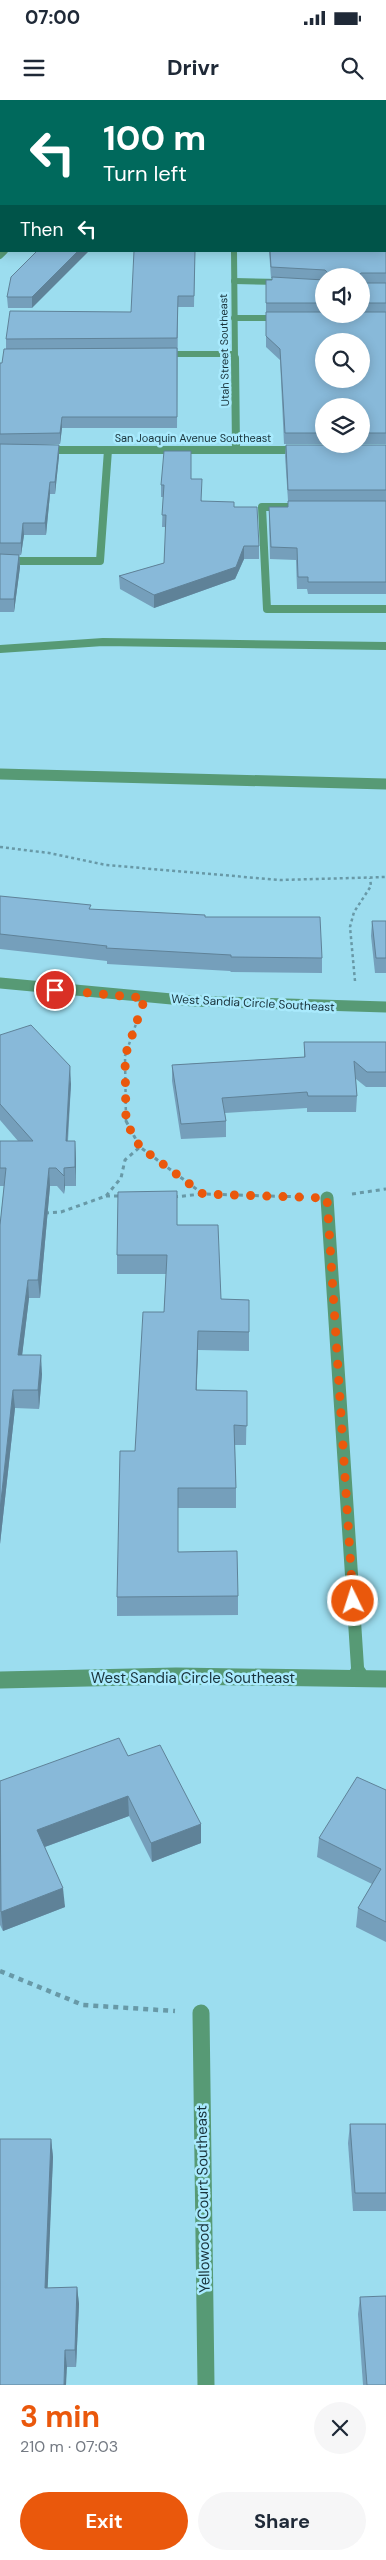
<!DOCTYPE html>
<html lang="en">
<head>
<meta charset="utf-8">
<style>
  :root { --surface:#fff; --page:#f6f6f7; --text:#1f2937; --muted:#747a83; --accent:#ea580c }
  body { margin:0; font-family:"DM Sans",sans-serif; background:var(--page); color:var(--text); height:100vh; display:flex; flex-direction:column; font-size:19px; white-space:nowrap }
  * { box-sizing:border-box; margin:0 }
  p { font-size:16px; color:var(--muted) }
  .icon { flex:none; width:28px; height:28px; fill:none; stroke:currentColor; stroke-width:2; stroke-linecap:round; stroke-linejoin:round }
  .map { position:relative; height:2285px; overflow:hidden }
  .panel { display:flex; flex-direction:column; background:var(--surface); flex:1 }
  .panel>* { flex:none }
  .hud { position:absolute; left:0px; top:0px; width:386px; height:152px; box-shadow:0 2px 12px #0003; background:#00695c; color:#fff; overflow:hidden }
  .buttons { position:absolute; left:315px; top:168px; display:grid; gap:10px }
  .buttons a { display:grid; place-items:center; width:55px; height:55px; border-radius:50%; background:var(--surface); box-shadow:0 2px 12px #0003; font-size:25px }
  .pin { position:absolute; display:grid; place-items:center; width:42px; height:42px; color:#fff; margin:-21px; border:2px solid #fff; border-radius:50%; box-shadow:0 1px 5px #0007 }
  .me { position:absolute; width:55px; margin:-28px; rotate:356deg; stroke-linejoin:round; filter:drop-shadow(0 0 4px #0008) }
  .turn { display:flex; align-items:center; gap:18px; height:105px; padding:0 20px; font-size:22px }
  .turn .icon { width:65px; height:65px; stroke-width:2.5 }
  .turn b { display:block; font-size:35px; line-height:42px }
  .then { display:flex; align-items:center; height:48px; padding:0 20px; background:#0003; gap:10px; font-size:19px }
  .round { display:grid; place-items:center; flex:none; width:52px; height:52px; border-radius:26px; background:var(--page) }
  .overview { display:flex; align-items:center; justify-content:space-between; height:85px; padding:0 20px }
  h1 { font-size:30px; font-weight:700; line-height:38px; color:var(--accent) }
  .cta { display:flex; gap:10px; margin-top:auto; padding:10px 20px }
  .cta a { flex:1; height:58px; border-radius:30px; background:var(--accent); color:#fff; font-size:20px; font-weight:700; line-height:58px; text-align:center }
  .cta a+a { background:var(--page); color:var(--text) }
  .status { display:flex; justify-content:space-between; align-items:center; height:35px; padding:0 25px; background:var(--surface); direction:ltr }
  .status svg { height:14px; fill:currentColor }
  header { display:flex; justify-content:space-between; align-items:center; height:65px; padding:0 20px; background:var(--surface); font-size:22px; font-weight:700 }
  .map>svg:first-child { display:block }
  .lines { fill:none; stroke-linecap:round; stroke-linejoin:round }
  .path-far2 { stroke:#6899a7; stroke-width:2.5; stroke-dasharray:3 3; stroke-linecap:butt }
  .path-far1 { stroke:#6899a7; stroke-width:3; stroke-dasharray:4 4; stroke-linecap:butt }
  .path { stroke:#6899a7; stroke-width:4.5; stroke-dasharray:5 5; stroke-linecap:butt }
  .lane-far2 { stroke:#579a75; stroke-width:6 }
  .lane-far1 { stroke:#579a75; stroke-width:8 }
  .lane { stroke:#579a75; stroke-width:11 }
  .street-far4 { stroke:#579a75; stroke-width:6 }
  .street-far3 { stroke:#579a75; stroke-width:8 }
  .street-far2 { stroke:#579a75; stroke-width:11 }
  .street-far1 { stroke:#579a75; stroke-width:13 }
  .street { stroke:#579a75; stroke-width:17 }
  .wall { fill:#759fbb; fill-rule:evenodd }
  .shaded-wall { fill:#5f8298 }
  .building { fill:#88b9d9; stroke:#5f8298; fill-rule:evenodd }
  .route { stroke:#ea580c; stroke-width:9; stroke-dasharray:0 16.2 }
  .labels { text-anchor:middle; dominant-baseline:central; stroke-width:5; stroke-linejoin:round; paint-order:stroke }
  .far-street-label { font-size:11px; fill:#19333b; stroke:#a9eafd }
  .street-label { font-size:12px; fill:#19333b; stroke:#a9eafd }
  .near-street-label { font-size:15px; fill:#19333b; stroke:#a9eafd }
</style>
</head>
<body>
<div class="status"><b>07:00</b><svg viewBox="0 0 49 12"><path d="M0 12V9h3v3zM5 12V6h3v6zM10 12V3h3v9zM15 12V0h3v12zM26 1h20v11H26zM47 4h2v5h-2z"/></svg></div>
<header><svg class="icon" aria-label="menu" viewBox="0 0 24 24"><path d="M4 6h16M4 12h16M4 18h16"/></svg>Drivr<svg class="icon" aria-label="search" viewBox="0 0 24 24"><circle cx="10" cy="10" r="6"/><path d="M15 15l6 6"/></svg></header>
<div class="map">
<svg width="386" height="2285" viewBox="0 0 386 2285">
  <rect width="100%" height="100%" fill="#9cddef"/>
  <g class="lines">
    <g class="path-far2">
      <path d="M 0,747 L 49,753 L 106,765 L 280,780 L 386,777"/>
      <path d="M 355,881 L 350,827 L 354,812 L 371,786 L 370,778"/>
      <path d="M 126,1022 L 125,956 L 137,921"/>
    </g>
    <g class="path-far1">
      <path d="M 126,1021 L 140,1047 L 203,1094 L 304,1097"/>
      <path d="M 352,1094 L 386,1089"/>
      <path d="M 106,1096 L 122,1096"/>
      <path d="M 174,1097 L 202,1094"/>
      <path d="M 45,1113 L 61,1112 L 106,1096 L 121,1078 L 125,1060 L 140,1047"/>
    </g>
    <path class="path" d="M 0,1871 L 83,1905 L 175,1911"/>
    <g class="lane-far2">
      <path d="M 234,181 L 281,182"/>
      <path d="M 234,218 L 282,218"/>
    </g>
    <path class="lane-far1" d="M 0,549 L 103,542 L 386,546"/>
    <path class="lane" d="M 0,674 L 386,684"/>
    <g class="street-far4">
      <path d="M 234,151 L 235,260"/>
      <path d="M 0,156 L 5,151"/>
      <path d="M 162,254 L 234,254"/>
    </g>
    <g class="street-far3">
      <path d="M 235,258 L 236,349"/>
      <path d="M 42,350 L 302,350"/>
      <path d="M 304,407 L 262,407 L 267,509 L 386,509"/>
      <path d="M 0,461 L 100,461 L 108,350"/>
    </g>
    <path class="street-far2" d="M 0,883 L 193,901 L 386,907"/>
    <path class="street-far1" d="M 327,1098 L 358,1575"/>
    <g class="street">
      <path d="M 358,1573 L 358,1578"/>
      <path d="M 0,1580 L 176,1576 L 386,1579"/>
      <path d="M 201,1913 L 206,2285"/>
    </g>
  </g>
  <g class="wall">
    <path d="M 0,0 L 87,0 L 87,1 L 1,1 L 1,44 L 0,44 Z"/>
    <path d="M 386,17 L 386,344 L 284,344 L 280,260 L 266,247 L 266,180 L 272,180 L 272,178 L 271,178 L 269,151 L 385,151 ZM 324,176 L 361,176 L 361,214 L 324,214 ZM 324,306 L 361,306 L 361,344 L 324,344 Z"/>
    <path d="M 37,151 L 32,208 L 8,208 L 7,197 Z"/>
    <path d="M 195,151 L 194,207 L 178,207 L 177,328 L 62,328 L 60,344 L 33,345 L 59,345 L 59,356 L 55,394 L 50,394 L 46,435 L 24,435 L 21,455 L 19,455 L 20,467 L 14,512 L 0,512 L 0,263 L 2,263 L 6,249 L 6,239 L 131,212 Z"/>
    <path d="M 286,345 L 386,345 L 386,401 L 288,401 L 285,356 Z"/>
    <path d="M 191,379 L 202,401 L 234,407 L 259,446 L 259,459 L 244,459 L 235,479 L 154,508 L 120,489 L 119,476 L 164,463 L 166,427 L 162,427 L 163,397 L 161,397 L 161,385 Z"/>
    <path d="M 386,401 L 386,494 L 308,494 L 307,489 L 297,489 L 296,460 L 270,459 L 269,419 L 269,407 L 288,407 Z"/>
    <path d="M 0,796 L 91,809 L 205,817 L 322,858 L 322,873 L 231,872 L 230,871 L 107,864 L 107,861 L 0,849 Z"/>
    <path d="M 372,821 L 386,821 L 386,873 L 375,873 L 371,836 Z"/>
    <path d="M 0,935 L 71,984 L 68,1041 L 75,1041 L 76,1086 L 65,1086 L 64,1094 L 57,1086 L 50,1086 L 40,1198 L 29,1198 L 22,1255 L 42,1274 L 39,1309 L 15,1308 L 0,1444 L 0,1125 L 4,1086 L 0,1086 L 0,1041 L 18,1041 L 0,1020 Z"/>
    <path d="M 304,942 L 386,942 L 386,987 L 366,987 L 356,979 L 357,996 L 356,1012 L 307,1012 L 307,1008 L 225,1013 L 226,1021 L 226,1037 L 181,1039 L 172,981 L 172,965 L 304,957 Z"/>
    <path d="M 177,1125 L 221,1199 L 249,1200 L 249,1251 L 198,1250 L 196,1290 L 247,1291 L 246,1345 L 235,1345 L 236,1388 L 236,1408 L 178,1408 L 178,1452 L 238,1496 L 238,1515 L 117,1516 L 117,1497 L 135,1351 L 164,1212 L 166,1174 L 117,1174 L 117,1155 Z"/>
    <path d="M 128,1656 L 201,1724 L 201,1743 L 152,1762 L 129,1716 L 45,1747 L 65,1807 L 3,1831 L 0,1825 L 0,1681 Z"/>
    <path d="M 386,1690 L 386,1842 L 356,1827 L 358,1808 L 372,1784 L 317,1757 L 319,1738 Z"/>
    <path d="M 350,2024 L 386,2024 L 386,2111 L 353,2111 L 348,2043 Z"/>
    <path d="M 51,2039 L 53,2057 L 47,2188 L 77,2187 L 79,2204 L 76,2267 L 67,2267 L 0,2285 Z"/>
    <path d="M 360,2197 L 386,2285 L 363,2285 L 358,2214 Z"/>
  </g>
  <g class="shaded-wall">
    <path d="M 78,151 L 89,151 L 32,208 L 32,197 Z"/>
    <path d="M 62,317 L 62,328 L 60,344 L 60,333 Z"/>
    <path d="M 59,345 L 59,356 L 55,394 L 55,382 Z"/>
    <path d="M 50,382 L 50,394 L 46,435 L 45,423 Z"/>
    <path d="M 23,423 L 24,435 L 21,455 L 21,443 Z"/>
    <path d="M 244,446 L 244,459 L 235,479 L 154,508 L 154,495 Z"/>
    <path d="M 19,455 L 20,467 L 14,512 L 14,499 Z"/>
    <path d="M 70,966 L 71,984 L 66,1059 L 66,1041 Z"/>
    <path d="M 75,1041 L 76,1059 L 76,1086 L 75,1067 Z"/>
    <path d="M 49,1068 L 50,1086 L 40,1198 L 38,1180 Z"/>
    <path d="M 64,1068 L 65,1086 L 64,1094 Z"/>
    <path d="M 28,1180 L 29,1198 L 20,1273 L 18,1255 Z"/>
    <path d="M 198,1231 L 198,1250 L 196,1309 L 196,1290 Z"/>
    <path d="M 41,1255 L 42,1274 L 39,1309 L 38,1290 Z"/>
    <path d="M 13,1290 L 15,1308 L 0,1444 L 0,1410 Z"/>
    <path d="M 128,1696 L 129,1716 L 39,1749 L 37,1730 Z"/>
    <path d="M 201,1724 L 201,1743 L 152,1762 L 151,1743 Z"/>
    <path d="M 63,1788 L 65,1807 L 3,1831 L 1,1812 Z"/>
    <path d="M 51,2039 L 53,2057 L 47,2205 L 45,2188 Z"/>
    <path d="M 77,2187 L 79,2204 L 76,2267 L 75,2250 Z"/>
    <path d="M 65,2250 L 67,2267 L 66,2285 L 64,2285 Z"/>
  </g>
  <g class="building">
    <path d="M 0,0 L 85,0 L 85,1 L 1,1 L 1,35 L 0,35 Z"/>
    <path d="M 144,0 L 180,0 L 180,1 L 143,1 Z"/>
    <rect x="265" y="0" width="60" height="1"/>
    <path d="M 385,17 L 386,17 L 386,173 L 361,173 L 358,176 L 328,176 L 329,174 L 325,170 L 271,167 L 270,151 L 385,151 Z"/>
    <path d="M 37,151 L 78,151 L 32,197 L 7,197 L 11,177 Z"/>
    <path d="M 134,151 L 195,151 L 194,196 L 178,196 L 177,238 L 6,239 L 10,211 L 131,212 Z"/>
    <path d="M 272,177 L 324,180 L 324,203 L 266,203 L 266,180 L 272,180 Z"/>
    <rect x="361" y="183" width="25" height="20"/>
    <path d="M 266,212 L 324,212 L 324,214 L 361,214 L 361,212 L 386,212 L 386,333 L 361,333 L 361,306 L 324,306 L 324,333 L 285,333 L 280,249 L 266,236 ZM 324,241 L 361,241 L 361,279 L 324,279 Z"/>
    <path d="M 177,248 L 177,317 L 62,317 L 60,333 L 0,334 L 0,263 L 2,263 L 4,249 Z"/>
    <path d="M 0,344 L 59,345 L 55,382 L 50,382 L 45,423 L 23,423 L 21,443 L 0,443 Z"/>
    <path d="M 286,345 L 386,345 L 386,390 L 288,390 Z"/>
    <path d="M 164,351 L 191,351 L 191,379 L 202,379 L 201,401 L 234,402 L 234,407 L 257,407 L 259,446 L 244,446 L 236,467 L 154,495 L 119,476 L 164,463 L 166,415 L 162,415 L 164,385 L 161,385 Z"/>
    <path d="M 288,401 L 386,401 L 386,482 L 308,482 L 308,477 L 298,477 L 297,448 L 271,447 L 269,407 L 288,407 Z"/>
    <path d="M 0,454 L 19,455 L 14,499 L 0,499 Z"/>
    <path d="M 0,796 L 91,805 L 89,809 L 205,815 L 205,817 L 320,817 L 322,858 L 231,857 L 231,855 L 106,848 L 107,846 L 0,834 Z"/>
    <path d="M 372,821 L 386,821 L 386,858 L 376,858 Z"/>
    <path d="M 31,925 L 70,966 L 66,1041 L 75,1041 L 75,1067 L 64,1068 L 64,1076 L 56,1068 L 49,1068 L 38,1180 L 28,1180 L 18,1255 L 41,1255 L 38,1290 L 13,1290 L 0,1410 L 0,1125 L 6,1068 L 0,1068 L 0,1041 L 33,1041 L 0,1004 L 0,935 Z"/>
    <path d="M 304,942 L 386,942 L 386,972 L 367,972 L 354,961 L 357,996 L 308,996 L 307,992 L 222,998 L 226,1021 L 181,1024 L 172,965 L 305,957 Z"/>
    <path d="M 177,1091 L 177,1125 L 218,1125 L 221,1199 L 249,1200 L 249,1232 L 198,1231 L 196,1290 L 247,1291 L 247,1326 L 234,1325 L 236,1388 L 178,1388 L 178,1452 L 237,1451 L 238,1496 L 117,1497 L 120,1351 L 135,1351 L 143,1212 L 164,1212 L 167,1155 L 117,1155 L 118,1092 Z"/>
    <path d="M 119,1638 L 128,1656 L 160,1645 L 201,1724 L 151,1743 L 128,1696 L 37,1730 L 63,1788 L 1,1812 L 0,1681 Z"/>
    <path d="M 357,1677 L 386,1690 L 386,1822 L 358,1808 L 381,1769 L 319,1738 Z"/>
    <path d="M 350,2024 L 386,2024 L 386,2093 L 355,2093 Z"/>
    <path d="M 0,2039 L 51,2039 L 45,2188 L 77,2187 L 75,2250 L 65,2250 L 64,2285 L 0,2285 Z"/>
    <path d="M 386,2196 L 386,2285 L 367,2285 L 360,2197 Z"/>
  </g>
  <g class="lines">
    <path class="route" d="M 55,890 L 145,898 L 125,956 L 126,1022 L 140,1047 L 203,1094 L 327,1098 L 353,1501"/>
  </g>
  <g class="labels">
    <g class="far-street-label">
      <text transform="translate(224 250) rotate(-91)">Utah Street Southeast</text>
      <text x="193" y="338">San Joaquin Avenue Southeast</text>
    </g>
    <g class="street-label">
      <text transform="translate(253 903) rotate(3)">West Sandia Circle Southeast</text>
    </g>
    <g class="near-street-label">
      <text x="193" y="1578">West Sandia Circle Southeast</text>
      <text transform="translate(203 2099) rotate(-91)">Yellowood Court Southeast</text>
    </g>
  </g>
</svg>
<div class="buttons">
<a><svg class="icon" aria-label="sound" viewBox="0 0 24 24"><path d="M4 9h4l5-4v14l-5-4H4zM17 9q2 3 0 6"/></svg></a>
<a><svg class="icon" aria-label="search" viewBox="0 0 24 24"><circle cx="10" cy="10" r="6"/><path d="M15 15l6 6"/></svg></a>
<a><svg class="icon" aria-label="layers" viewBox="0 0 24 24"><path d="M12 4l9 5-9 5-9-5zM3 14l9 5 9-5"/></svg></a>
</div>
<div class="pin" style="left:55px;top:890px;background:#d93025"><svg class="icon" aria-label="arrive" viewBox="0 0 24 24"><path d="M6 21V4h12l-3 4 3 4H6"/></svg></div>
<svg class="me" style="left:353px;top:1501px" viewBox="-20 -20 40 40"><circle r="17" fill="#ea580c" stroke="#fff" stroke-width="3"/><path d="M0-11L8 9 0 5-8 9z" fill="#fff"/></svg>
<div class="hud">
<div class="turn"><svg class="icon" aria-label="left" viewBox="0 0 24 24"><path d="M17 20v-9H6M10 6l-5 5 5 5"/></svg><div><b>100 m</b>Turn left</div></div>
<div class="then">Then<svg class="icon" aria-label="left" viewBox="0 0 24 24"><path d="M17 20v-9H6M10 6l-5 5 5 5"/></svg></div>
</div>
</div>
<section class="panel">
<div class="overview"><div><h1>3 min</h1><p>210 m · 07:03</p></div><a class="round"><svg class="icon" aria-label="close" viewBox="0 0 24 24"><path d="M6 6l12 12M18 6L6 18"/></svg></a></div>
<div class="cta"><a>Exit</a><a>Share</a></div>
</section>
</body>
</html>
